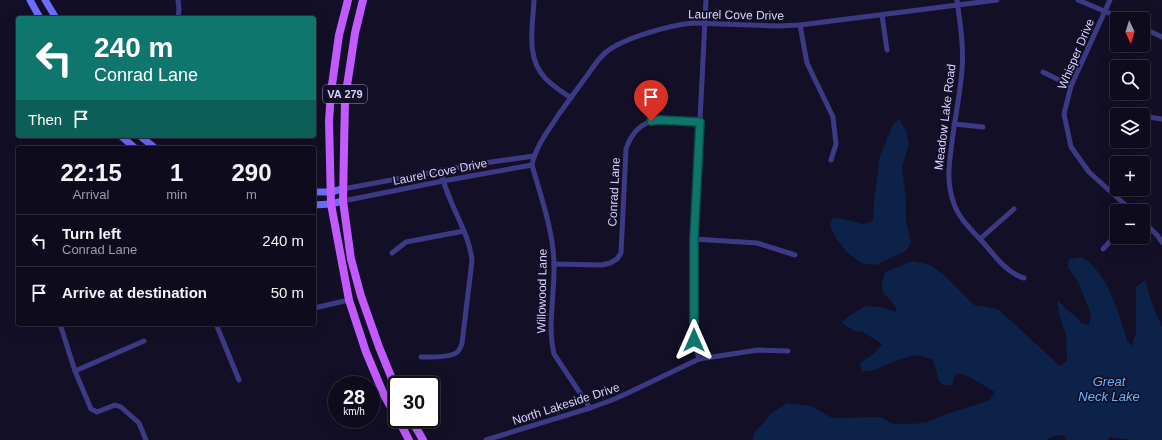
<!DOCTYPE html>
<html lang="en">
<head>
<meta charset="utf-8">
<style>
  :root { --surface:#0e0b1c; --page:#1c1929; --text:#f1f3f6; --muted:#9b9ba3; --line:#2e2b3b }
  body { margin:0; font-family:Arial,sans-serif; background:var(--page); color:var(--text); height:100vh; display:flex; flex-direction:column; font-size:15px; white-space:nowrap }
  * { box-sizing:border-box; margin:0 }
  p { font-size:13px; color:var(--muted) }
  .icon { flex:none; width:22px; height:22px; fill:none; stroke:currentColor; stroke-width:2; stroke-linecap:round; stroke-linejoin:round }
  .map { position:relative; flex:1; overflow:hidden }
  .drawer { position:absolute; left:16px; top:146px; width:300px; height:180px; display:flex; flex-direction:column; background:var(--surface); border-radius:4px; box-shadow:0 4px 16px #0002,0 0 0 1px var(--line) }
  .drawer>* { flex:none }
  .banner { position:absolute; left:16px; top:16px; width:300px; height:122px; border-radius:4px; box-shadow:0 4px 16px #0002,0 0 0 1px var(--line); background:#0f766e; color:#fff; overflow:hidden }
  .needle { width:26px; rotate:176deg }
  .fabs { position:absolute; left:1110px; top:12px; display:grid; gap:8px }
  .fabs a { display:grid; place-items:center; width:40px; height:40px; border-radius:4px; background:var(--surface); box-shadow:0 4px 16px #0002,0 0 0 1px var(--line); font-size:20px }
  .speed { position:absolute; left:328px; top:376px; display:flex; gap:8px; font-size:20px; font-weight:700; text-align:center }
  .speed>* { display:grid; place-content:center; width:52px; height:52px; border-radius:50%; background:var(--surface); box-shadow:0 4px 16px #0002,0 0 0 1px var(--line); line-height:1 }
  .speed small { font-size:10px; font-weight:400 }
  .speed .limit { border:2px solid #111; border-radius:6px; background:#fff; color:#111 }
  .pin { position:absolute; display:grid; place-items:center; width:34px; height:34px; color:#fff; margin:-41px -17px; border-radius:50% 50% 50% 0; rotate:-45deg; box-shadow:0 0 4px #0007 }
  .pin .icon { rotate:45deg }
  .me { position:absolute; width:44px; margin:-22px; rotate:0deg; stroke-linejoin:round; filter:drop-shadow(0 0 3px #0008) }
  .turn { display:flex; align-items:center; gap:14px; height:84px; padding:0 12px; font-size:18px }
  .turn .icon { width:52px; height:52px; stroke-width:2.5 }
  .turn b { display:block; font-size:28px; line-height:34px }
  .then { display:flex; align-items:center; height:38px; padding:0 12px; background:#0003; gap:8px; font-size:15px }
  .eta { display:flex; justify-content:space-evenly; align-items:center; height:68px; text-align:center }
  .eta b { font-size:24px; font-weight:800; line-height:28px }
  ul { padding:0; list-style:none }
  li { display:flex; align-items:center; gap:12px; height:52px; padding:0 12px; border-top:1px solid var(--line) }
  li div { flex:1 }
  li b { display:block; font-size:15px }
  li em { font-style:normal }
  .map>svg:first-child { display:block }
  .water { fill:#0c2248 }
  .lines { fill:none; stroke-linecap:round; stroke-linejoin:round }
  .street { stroke:#3d3a85; stroke-width:5 }
  .secondary { stroke:#6f6bff; stroke-width:7 }
  .primary { stroke:#c25bff; stroke-width:8 }
  .route-casing { stroke:#0a4d48; stroke-width:10 }
  .route { stroke:#0f766e; stroke-width:7 }
  .labels { text-anchor:middle; dominant-baseline:central; stroke-width:3.5; stroke-linejoin:round; paint-order:stroke }
  .shield { fill:#130f26; stroke:#9e99be; stroke-width:1 }
  .shield-label { font-size:11px; font-weight:bold; fill:#d9d4ff }
  .street-label { font-size:12px; fill:#d9d4ff; stroke:#130f26 }
  .water-label { font-size:13px; font-style:italic; fill:#62b6ff; stroke:#130f26 }
</style>
</head>
<body>
<div class="map">
<svg width="1162" height="440" viewBox="0 0 1162 440">
  <rect width="100%" height="100%" fill="#130f26"/>
  <g class="water">
    <path d="M 899,119 L 906,130 L 909,144 L 902,167 L 906,199 L 906,222 L 911,243 L 906,251 L 876,265 L 861,263 L 848,253 L 837,240 L 830,226 L 832,218 L 843,219 L 863,224 L 873,221 L 874,201 L 880,156 L 892,126 Z"/>
    <path d="M 1081,257 C 1107,270 1120,315 1127,341 L 1132,346 L 1136,333 L 1136,287 L 1145,280 L 1152,304 L 1162,327 L 1162,440 L 1133,440 L 1110,437 L 1108,440 L 1066,440 L 1065,436 L 1056,435 L 1046,440 L 752,440 L 755,432 L 772,413 L 787,403 L 811,406 L 832,418 L 880,417 L 893,424 L 913,424 L 927,422 L 941,416 L 990,400 L 995,392 L 970,377 L 960,373 L 954,376 L 952,385 L 943,385 L 938,380 L 936,369 L 932,359 L 916,355 L 895,361 L 875,370 L 862,372 L 860,363 L 874,354 L 882,344 L 863,332 L 854,331 L 842,323 L 847,317 L 866,306 L 880,307 L 896,312 C 896,300 884,299 882,288 C 881,284 884,277 885,272 L 912,261 L 931,265 L 947,278 L 974,305 L 998,309 L 1060,366 L 1067,361 L 1066,335 L 1059,314 L 1057,300 L 1082,323 L 1089,325 L 1091,314 L 1078,282 L 1068,268 L 1069,259 Z"/>
  </g>
  <g class="lines">
    <g class="street">
      <path d="M 178,0 L 179,9 L 178,18"/>
      <path d="M 534,0 C 533,26 525,58 546,79 C 553,86 562,92 571,98"/>
      <path d="M 957,0 C 960,23 964,46 962,70 C 960,94 955,118 952,142 C 949,164 946,182 954,204 C 960,221 976,234 987,247 C 997,259 1009,274 1024,278"/>
      <path d="M 1078,0 L 1123,19"/>
      <path d="M 1110,0 L 1071,86 L 1064,114 L 1071,147 L 1089,172 L 1132,211"/>
      <path d="M 882,15 L 887,50"/>
      <path d="M 800,25 L 807,63 L 833,117 L 836,144 L 831,160"/>
      <path d="M 1143,28 L 1162,37"/>
      <path d="M 1043,72 L 1071,86"/>
      <path d="M 1148,117 L 1162,119"/>
      <path d="M 954,124 L 983,127"/>
      <path d="M 343,189 L 477,164 L 534,156"/>
      <path d="M 343,201 L 443,181 L 532,165"/>
      <path d="M 1143,221 L 1157,235 L 1162,242"/>
      <path d="M 694,239 L 757,243 L 795,255"/>
      <path d="M 980,239 L 1014,209"/>
      <path d="M 1103,249 L 1117,234"/>
      <path d="M 392,253 L 406,242 L 464,231"/>
      <path d="M 554,264 L 602,265 L 610,263 L 617,259 L 621,253 L 626,149 C 639,111 668,120 700,122"/>
      <path d="M 314,308 L 349,300"/>
      <path d="M 60,324 L 75,371 L 91,409 L 97,412 L 115,405 L 121,407 L 139,423 L 146,440"/>
      <path d="M 216,324 L 239,380"/>
      <path d="M 60,326 L 66,324"/>
      <path d="M 421,357 C 429,357 448,358 456,353 C 459,351 461,347 462,343 L 472,261 C 469,229 446,202 441,170"/>
      <path d="M 699,359 L 694,341 L 694,239 L 706,0"/>
      <path d="M 75,371 L 144,341"/>
      <path d="M 590,408 L 554,354 C 547,325 555,293 554,263 C 553,230 541,197 532,165 C 536,145 549,130 559,114 C 568,102 577,89 586,77 C 592,69 597,60 605,53 C 622,38 671,25 693,23 L 778,26 L 800,25 L 997,0"/>
      <path d="M 486,440 L 590,408 L 612,400 L 630,392 L 699,359 L 758,350 L 788,351"/>
    </g>
    <g class="secondary">
      <path d="M 30,0 L 40,18"/>
      <path d="M 45,0 L 56,18"/>
      <path d="M 121,136 L 135,148"/>
      <path d="M 140,136 L 155,148"/>
      <path d="M 314,192 L 330,192 L 343,189"/>
      <path d="M 314,205 L 331,204 L 343,201"/>
    </g>
    <g class="primary">
      <path d="M 348,0 L 339,35 L 331,92 L 329,121 L 331,204 L 349,300 L 366,352 L 384,395 L 397,418"/>
      <path d="M 363,0 L 355,33 L 345,99 L 343,201 L 351,259 L 361,296 L 379,347 L 397,391"/>
      <path d="M 398,419 L 409,440"/>
      <path d="M 411,419 L 423,440"/>
    </g>
  </g>
  <g class="lines">
    <g class="route-casing">
      <path id="route" d="M 651,121 L 659,120 L 700,122 L 694,239 L 694,340"/>
    </g>
    <use href="#route" class="route"/>
  </g>
  <g class="labels">
    <rect class="shield" x="323" y="85" width="44" height="18" rx="3"/>
    <g class="shield-label">
      <text x="345" y="94">VA 279</text>
    </g>
    <g class="street-label">
      <text transform="translate(736 15) rotate(1)">Laurel Cove Drive</text>
      <text transform="translate(1076 54) rotate(-67)">Whisper Drive</text>
      <text transform="translate(945 117) rotate(-83)">Meadow Lake Road</text>
      <text transform="translate(440 172) rotate(-11)">Laurel Cove Drive</text>
      <text transform="translate(614 192) rotate(-87)">Conrad Lane</text>
      <text transform="translate(542 291) rotate(-89)">Willowood Lane</text>
      <text transform="translate(566 404) rotate(-18)">North Lakeside Drive</text>
    </g>
    <g class="water-label">
      <text x="1109" y="381">Great<tspan x="1109" dy="15">Neck Lake</tspan></text>
    </g>
  </g>
</svg>
<div class="fabs">
<a><svg class="needle" viewBox="-14 -14 28 28"><path d="M0-13l5 13h-10z" fill="#e53935"/><path d="M0 13l5-13h-10z" fill="#9b9ba3"/></svg></a>
<a><svg class="icon" aria-label="search" viewBox="0 0 24 24"><circle cx="10" cy="10" r="6"/><path d="M15 15l6 6"/></svg></a>
<a><svg class="icon" aria-label="layers" viewBox="0 0 24 24"><path d="M12 4l9 5-9 5-9-5zM3 14l9 5 9-5"/></svg></a>
<a>+</a>
<a>−</a>
</div>
<div class="speed"><div>28<small>km/h</small></div><div class="limit">30</div></div>
<div class="pin" style="left:651px;top:121px;background:#d93025"><svg class="icon" aria-label="arrive" viewBox="0 0 24 24"><path d="M6 21V4h12l-3 4 3 4H6"/></svg></div>
<svg class="me" style="left:694px;top:340px" viewBox="-20 -20 40 40"><path d="M0-17L14 15 0 8-14 15z" fill="#0f766e" stroke="#fff" stroke-width="4"/></svg>
<div class="banner">
<div class="turn"><svg class="icon" aria-label="left" viewBox="0 0 24 24"><path d="M17 20v-9H6M10 6l-5 5 5 5"/></svg><div><b>240 m</b>Conrad Lane</div></div>
<div class="then">Then<svg class="icon" aria-label="arrive" viewBox="0 0 24 24"><path d="M6 21V4h12l-3 4 3 4H6"/></svg></div>
</div>
<section class="drawer">
<div class="eta">
<div><b>22:15</b><p>Arrival</p></div>
<div><b>1</b><p>min</p></div>
<div><b>290</b><p>m</p></div>
</div>
<ul>
<li><svg class="icon" aria-label="left" viewBox="0 0 24 24"><path d="M17 20v-9H6M10 6l-5 5 5 5"/></svg><div><b>Turn left</b><p>Conrad Lane</p></div><em>240 m</em></li>
<li><svg class="icon" aria-label="arrive" viewBox="0 0 24 24"><path d="M6 21V4h12l-3 4 3 4H6"/></svg><div><b>Arrive at destination</b></div><em>50 m</em></li>
</ul>
</section>
</div>
</body>
</html>
